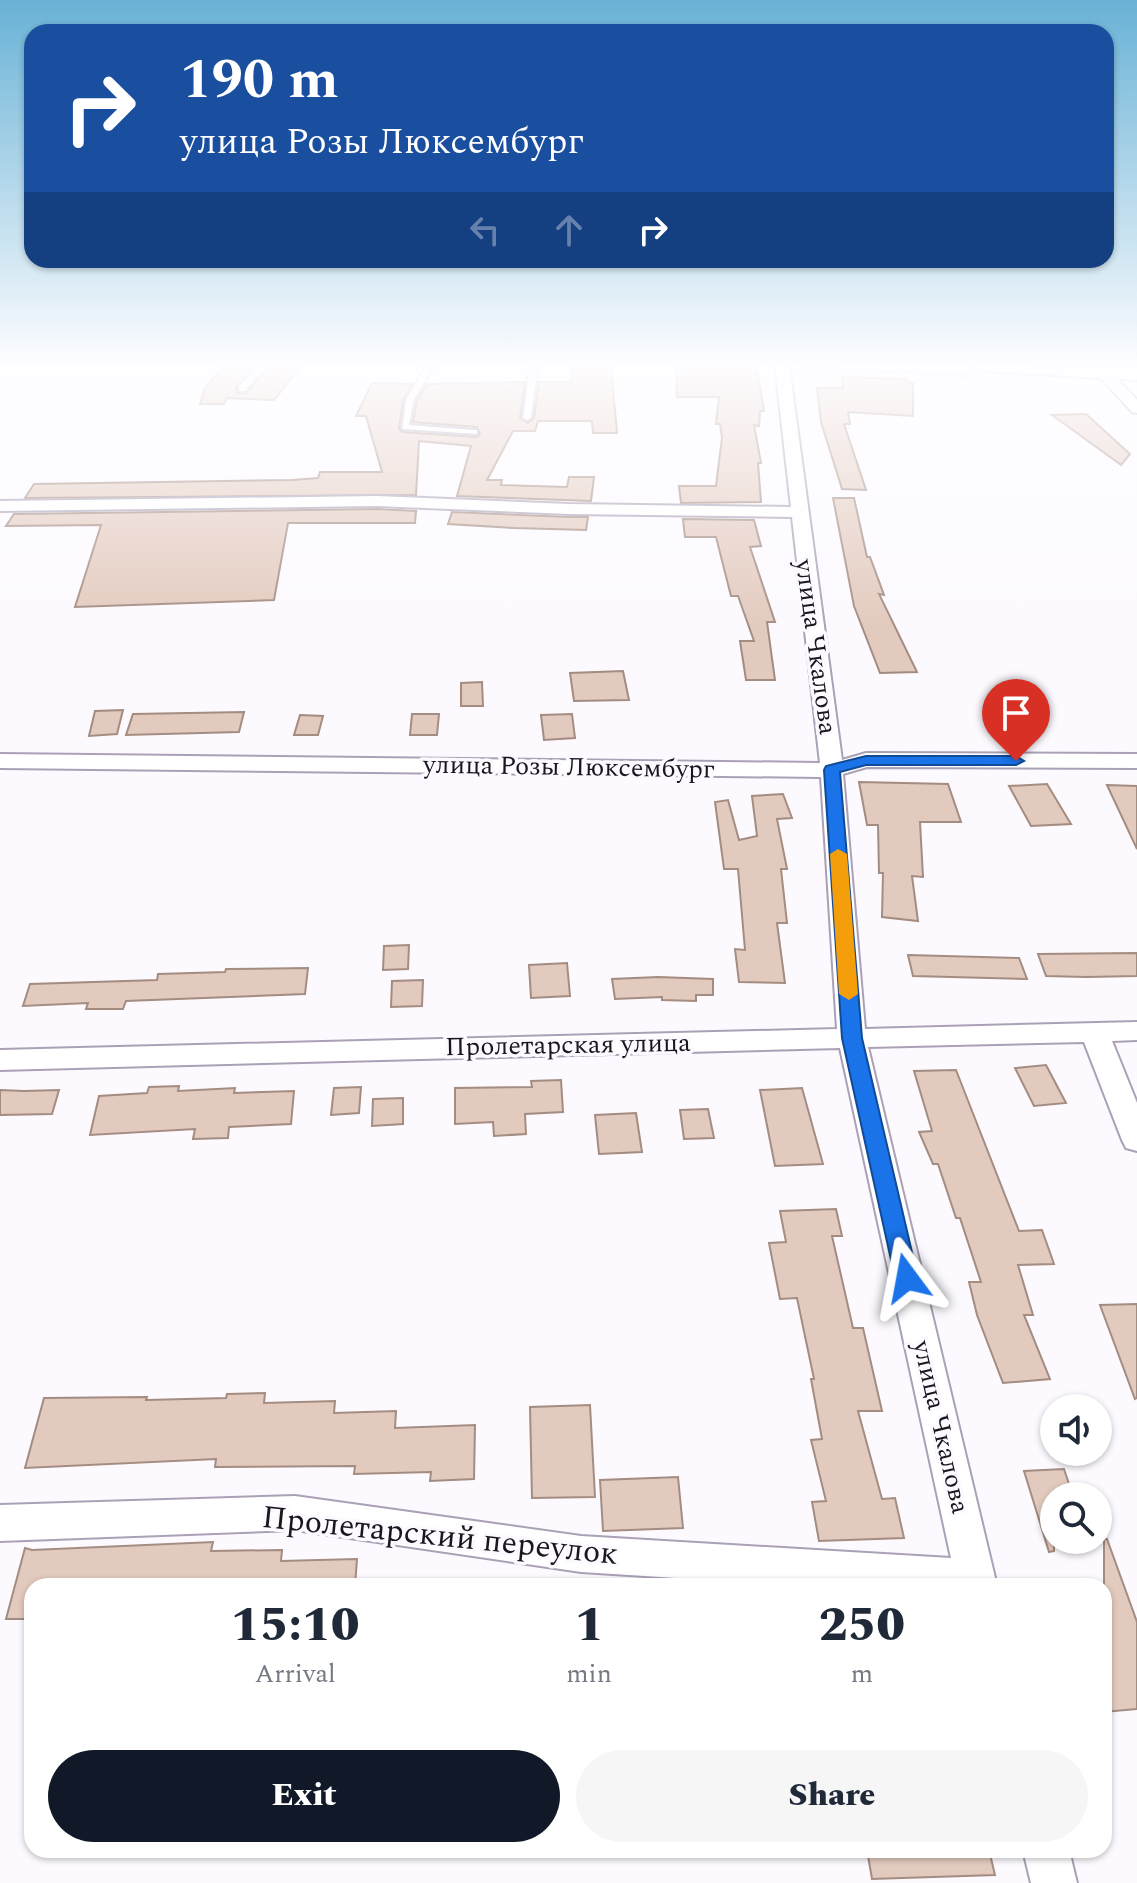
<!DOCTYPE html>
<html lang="en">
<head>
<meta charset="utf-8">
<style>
  :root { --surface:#fff; --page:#f6f6f7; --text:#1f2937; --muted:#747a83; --accent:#111827 }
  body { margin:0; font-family:Spectral,serif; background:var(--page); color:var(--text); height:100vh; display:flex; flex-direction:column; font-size:30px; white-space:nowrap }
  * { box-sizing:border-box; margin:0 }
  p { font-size:26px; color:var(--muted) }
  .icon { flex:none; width:44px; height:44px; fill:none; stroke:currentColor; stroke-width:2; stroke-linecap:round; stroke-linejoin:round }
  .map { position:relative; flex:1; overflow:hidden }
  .details { position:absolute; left:24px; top:1578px; width:1088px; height:280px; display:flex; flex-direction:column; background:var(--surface); border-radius:24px; box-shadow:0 2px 6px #0004 }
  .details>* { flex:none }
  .guide { position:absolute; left:24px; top:24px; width:1090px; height:244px; border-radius:24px; box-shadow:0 2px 6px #0004; background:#1a4fa0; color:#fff; overflow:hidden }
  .tools { position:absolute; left:1040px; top:1394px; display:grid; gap:16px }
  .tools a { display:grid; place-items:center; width:72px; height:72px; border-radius:50%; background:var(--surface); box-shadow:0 2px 6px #0004; font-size:40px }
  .pin { position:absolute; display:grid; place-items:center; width:68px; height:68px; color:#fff; margin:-82px -34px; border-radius:50% 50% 50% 0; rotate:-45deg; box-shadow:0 0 8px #0007 }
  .pin .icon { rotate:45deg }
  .me { position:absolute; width:88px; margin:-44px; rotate:347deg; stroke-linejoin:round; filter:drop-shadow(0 0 6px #0008) }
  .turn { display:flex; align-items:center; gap:28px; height:168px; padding:0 24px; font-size:36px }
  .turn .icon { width:104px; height:104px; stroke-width:2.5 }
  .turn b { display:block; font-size:56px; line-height:68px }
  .lanes { display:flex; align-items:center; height:76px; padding:0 24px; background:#0003; justify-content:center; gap:40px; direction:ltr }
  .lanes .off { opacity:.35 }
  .eta { display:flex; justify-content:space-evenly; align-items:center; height:136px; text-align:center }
  .eta b { font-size:48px; font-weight:800; line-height:56px }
  .action { display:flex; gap:16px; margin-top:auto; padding:16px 24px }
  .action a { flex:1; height:92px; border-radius:48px; background:var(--accent); color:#fff; font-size:32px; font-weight:800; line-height:92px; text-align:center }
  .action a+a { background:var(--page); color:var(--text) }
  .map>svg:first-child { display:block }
  .building { fill:#e3cabe; stroke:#a48c81; stroke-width:2 }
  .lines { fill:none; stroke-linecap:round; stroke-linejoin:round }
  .lane-casing { stroke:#aba1b6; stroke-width:4 }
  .street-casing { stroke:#aba1b6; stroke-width:4 }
  .secondary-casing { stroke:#aba1b6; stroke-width:4 }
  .path { stroke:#b0aeb4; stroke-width:3; stroke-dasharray:4 2; stroke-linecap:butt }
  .lane { fill:#fff; fill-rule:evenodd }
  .street { fill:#fff; fill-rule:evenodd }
  .secondary { fill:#fff; fill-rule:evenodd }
  .route { fill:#1a73e8; stroke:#114b97; stroke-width:2 }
  .slow { fill:#f59e0b }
  .labels { text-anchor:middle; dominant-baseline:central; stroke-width:7; stroke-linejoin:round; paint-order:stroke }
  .street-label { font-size:26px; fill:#1a161e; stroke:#fcfaff }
  .near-street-label { font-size:32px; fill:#1a161e; stroke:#fcfaff }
</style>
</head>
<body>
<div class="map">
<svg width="1137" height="1883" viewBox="0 0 1137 1883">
  <rect width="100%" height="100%" fill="#fcfaff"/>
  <g class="building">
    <path d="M 576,365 L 611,365 L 617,433 L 593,433 L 592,421 L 538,421 L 535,431 L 513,431 L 487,480 L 502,480 L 501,485 L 567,487 L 569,477 L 594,477 L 591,501 L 457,496 L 471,446 L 419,441 L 416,495 L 25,498 L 34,484 L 292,480 L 318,478 L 320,472 L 382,472 L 366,416 L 356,416 L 372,383 L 412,384 L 403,400 L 399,429 L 402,432 L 477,437 L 480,434 L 477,427 L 413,422 L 417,401 L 427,384 L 525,382 L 520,418 L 528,423 L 534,418 L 539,382 L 571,382 L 572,370 L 575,370 Z"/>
    <path d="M 676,365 L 756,365 L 764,411 L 760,411 L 759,426 L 754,425 L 761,463 L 758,463 L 761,502 L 681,503 L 679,486 L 716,486 L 722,437 L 720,424 L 716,424 L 719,397 L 677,397 Z"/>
    <path d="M 274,367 L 299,368 L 274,400 L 227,398 L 224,404 L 200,404 L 205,388 L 222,368 L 252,369 L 236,387 L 237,393 L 245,394 L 267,370 Z"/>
    <path d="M 842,377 L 907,379 L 907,382 L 913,383 L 913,416 L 848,412 L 850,424 L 844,424 L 866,490 L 842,489 L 821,422 L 817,388 L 843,388 Z"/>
    <path d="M 1086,414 L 1130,454 L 1121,465 L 1052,415 Z"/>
    <path d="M 833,498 L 854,498 L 867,557 L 870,557 L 884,595 L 879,594 L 917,672 L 880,673 L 854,606 Z"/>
    <path d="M 377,509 L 416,511 L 415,523 L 288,523 L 274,600 L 75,607 L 101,525 L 6,526 L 14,514 Z"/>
    <path d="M 452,512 L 569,517 L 588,517 L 586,530 L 514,528 L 448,524 Z"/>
    <path d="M 683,519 L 754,520 L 761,546 L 750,547 L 775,622 L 767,622 L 775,680 L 746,680 L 740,641 L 754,641 L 738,596 L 731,596 L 716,537 L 685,537 Z"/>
    <path d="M 623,671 L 629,700 L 574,701 L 570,673 Z"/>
    <path d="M 482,682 L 483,706 L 461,706 L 461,683 Z"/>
    <path d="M 123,710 L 117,734 L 89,736 L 95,711 Z"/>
    <path d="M 244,712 L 239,732 L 126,735 L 133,714 Z"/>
    <path d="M 412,714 L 439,714 L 437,735 L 410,735 Z"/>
    <path d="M 572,714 L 575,738 L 544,740 L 541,715 Z"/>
    <path d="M 300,715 L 323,716 L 318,735 L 294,735 Z"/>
    <path d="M 859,782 L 948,784 L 961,822 L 920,822 L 923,877 L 912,876 L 918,921 L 882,917 L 883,873 L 879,873 L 878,825 L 867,825 Z"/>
    <path d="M 1047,784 L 1071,824 L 1031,826 L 1009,786 Z"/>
    <path d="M 1107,785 L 1137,786 L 1137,849 Z"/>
    <path d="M 783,794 L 792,818 L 777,819 L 787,869 L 781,869 L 787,923 L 777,923 L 785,983 L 739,982 L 735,949 L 745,950 L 738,869 L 724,869 L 715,802 L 728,800 L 739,840 L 757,836 L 752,796 Z"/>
    <path d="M 409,945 L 408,969 L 383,970 L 384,946 Z"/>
    <path d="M 1137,953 L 1137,976 L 1086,977 L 1046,976 L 1038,954 Z"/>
    <path d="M 908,955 L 1019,958 L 1027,979 L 913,976 Z"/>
    <path d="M 567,963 L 570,996 L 531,998 L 529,965 Z"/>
    <path d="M 308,968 L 305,994 L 126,1001 L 123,1009 L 86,1009 L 88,1003 L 23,1006 L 30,984 L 157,980 L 158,974 L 225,972 L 226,969 Z"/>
    <path d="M 658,977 L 713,979 L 713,995 L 696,995 L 696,1001 L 662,1000 L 662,997 L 615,999 L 612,979 Z"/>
    <path d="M 423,980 L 422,1006 L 391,1007 L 392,981 Z"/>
    <path d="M 1046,1065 L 1066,1103 L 1034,1106 L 1015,1068 Z"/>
    <path d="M 956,1070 L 1019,1231 L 1042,1230 L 1054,1264 L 1018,1265 L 1033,1315 L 1024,1315 L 1050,1379 L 1003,1383 L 977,1315 L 969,1282 L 981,1282 L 960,1218 L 956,1218 L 938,1164 L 933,1164 L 919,1132 L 932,1131 L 914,1071 Z"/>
    <path d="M 561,1080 L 563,1112 L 525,1114 L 526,1134 L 494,1136 L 493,1122 L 455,1124 L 455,1088 L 532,1087 L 531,1081 Z"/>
    <path d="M 179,1086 L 178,1091 L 235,1088 L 234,1093 L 294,1091 L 291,1124 L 229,1127 L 228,1138 L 193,1139 L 195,1129 L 90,1135 L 99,1096 L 147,1093 L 149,1087 Z"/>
    <path d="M 361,1087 L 359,1113 L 331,1115 L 334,1088 Z"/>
    <path d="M 802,1088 L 823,1164 L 775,1166 L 760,1090 Z"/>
    <path d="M 0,1090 L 24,1091 L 59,1090 L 52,1114 L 0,1115 Z"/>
    <path d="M 403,1098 L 403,1124 L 372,1126 L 373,1099 Z"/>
    <path d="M 708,1109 L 714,1138 L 684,1139 L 680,1110 Z"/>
    <path d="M 636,1113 L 642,1152 L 599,1154 L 595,1115 Z"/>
    <path d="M 836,1209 L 842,1236 L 832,1236 L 853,1328 L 863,1328 L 882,1411 L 858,1411 L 882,1499 L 895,1498 L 904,1538 L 819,1541 L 812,1502 L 826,1501 L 811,1440 L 822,1439 L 811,1379 L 814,1379 L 797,1298 L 780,1299 L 769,1243 L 786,1242 L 780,1211 Z"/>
    <path d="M 1137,1304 L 1137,1398 L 1135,1399 L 1100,1305 Z"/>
    <path d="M 265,1393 L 264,1403 L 335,1401 L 334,1413 L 396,1411 L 395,1428 L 475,1425 L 474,1479 L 430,1481 L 431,1472 L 354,1474 L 355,1466 L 215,1467 L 216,1459 L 25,1468 L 44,1398 L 147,1397 L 146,1400 L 226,1398 L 227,1394 Z"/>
    <path d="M 590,1405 L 595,1497 L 532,1498 L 530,1407 Z"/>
    <path d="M 1064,1469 L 1073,1496 L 1054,1496 L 1054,1551 L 1049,1552 L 1024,1471 Z"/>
    <path d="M 678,1477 L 683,1528 L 603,1531 L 600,1480 Z"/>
    <path d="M 1104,1539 L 1107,1539 L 1137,1622 L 1137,1709 L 1104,1712 Z"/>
    <path d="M 213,1542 L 211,1551 L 282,1550 L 281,1561 L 357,1559 L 355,1586 L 32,1586 L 32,1619 L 6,1619 L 25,1548 L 32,1550 Z"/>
    <path d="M 867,1850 L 989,1850 L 995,1875 L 872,1879 Z"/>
  </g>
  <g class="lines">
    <g class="lane-casing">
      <g id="lane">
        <path d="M 260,365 L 267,365 L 245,391 L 239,391 L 239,387 Z"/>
        <path d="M 427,365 L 434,365 L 414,400 L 409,425 L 474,430 L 477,430 L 477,434 L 402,429 L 406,400 Z"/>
        <path d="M 530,365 L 538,365 L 531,418 L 527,420 L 523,418 Z"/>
      </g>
    </g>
    <g class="street-casing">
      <g id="street">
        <path d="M 775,365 L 789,365 L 842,760 L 866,753 L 1137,754 L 1137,768 L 867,767 L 843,774 L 865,1029 L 1137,1022 L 1137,1040 L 1112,1041 L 1137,1103 L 1137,1151 L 1126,1148 L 1122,1140 L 1084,1042 L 868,1047 L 997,1586 L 804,1586 L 581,1572 L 295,1530 L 0,1541 L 0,1505 L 295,1496 L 581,1536 L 951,1558 L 840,1048 L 0,1070 L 0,1050 L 837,1029 L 821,777 L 0,768 L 0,754 L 820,763 L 792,517 L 569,514 L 377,506 L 0,511 L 0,501 L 377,496 L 569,504 L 791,507 Z"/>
        <path d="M 1103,368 L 1108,369 L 1137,400 L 1137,413 L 1132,412 L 1098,375 L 1098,369 Z"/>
        <path d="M 1023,1850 L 1069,1850 L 1077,1883 L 1031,1883 Z"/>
      </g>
    </g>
    <g class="secondary-casing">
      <path id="secondary" d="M 972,365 L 1137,368 L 1137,380 L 982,371 Z"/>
    </g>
    <path class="path" d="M 802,367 L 968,376"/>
    <use href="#lane" class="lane"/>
    <use href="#street" class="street"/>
    <use href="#secondary" class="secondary"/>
  </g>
  <linearGradient id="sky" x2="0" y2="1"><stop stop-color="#68b2d6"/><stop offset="0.58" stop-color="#fefdff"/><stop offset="1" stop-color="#fefdff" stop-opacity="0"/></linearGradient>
  <rect width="1137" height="629" fill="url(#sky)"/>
  <path class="route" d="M 866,756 L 1016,756 L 1024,761 L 1016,765 L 866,765 L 840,772 L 862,1038 L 918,1278 L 915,1284 L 907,1287 L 898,1284 L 895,1278 L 842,1038 L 824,770 L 826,766 Z"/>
  <path class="slow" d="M 838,849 L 847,854 L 858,994 L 849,1000 L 839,994 L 830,854 Z"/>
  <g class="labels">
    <g class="street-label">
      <text transform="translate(816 647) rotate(82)">улица Чкалова</text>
      <text transform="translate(569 767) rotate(1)">улица Розы Люксембург</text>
      <text transform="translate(568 1045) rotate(-1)">Пролетарская улица</text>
      <text transform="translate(941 1427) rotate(77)">улица Чкалова</text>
    </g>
    <g class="near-street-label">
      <text transform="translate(440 1536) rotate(6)">Пролетарский переулок</text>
    </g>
  </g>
</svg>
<div class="tools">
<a><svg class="icon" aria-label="sound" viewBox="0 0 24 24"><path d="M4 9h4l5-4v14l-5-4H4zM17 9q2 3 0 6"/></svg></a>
<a><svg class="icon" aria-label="search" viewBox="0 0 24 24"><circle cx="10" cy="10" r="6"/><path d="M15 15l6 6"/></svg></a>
</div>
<div class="pin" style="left:1016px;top:761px;background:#d93025"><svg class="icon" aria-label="arrive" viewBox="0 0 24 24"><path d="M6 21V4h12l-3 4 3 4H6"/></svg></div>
<svg class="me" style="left:907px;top:1278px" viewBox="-20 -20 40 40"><path d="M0-17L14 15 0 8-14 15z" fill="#1a73e8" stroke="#fff" stroke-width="4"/></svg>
<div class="guide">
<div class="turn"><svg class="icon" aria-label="right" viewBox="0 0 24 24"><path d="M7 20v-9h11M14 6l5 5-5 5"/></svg><div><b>190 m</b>улица Розы Люксембург</div></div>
<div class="lanes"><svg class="icon off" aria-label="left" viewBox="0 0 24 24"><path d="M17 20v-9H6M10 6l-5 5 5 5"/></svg><svg class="icon off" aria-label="ahead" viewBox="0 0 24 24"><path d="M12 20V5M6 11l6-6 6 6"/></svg><svg class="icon" aria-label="right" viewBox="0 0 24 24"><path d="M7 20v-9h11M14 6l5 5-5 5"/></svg></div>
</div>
<section class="details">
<div class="eta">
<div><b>15:10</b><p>Arrival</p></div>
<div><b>1</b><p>min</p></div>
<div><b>250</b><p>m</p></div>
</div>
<div class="action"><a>Exit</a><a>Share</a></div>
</section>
</div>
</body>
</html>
